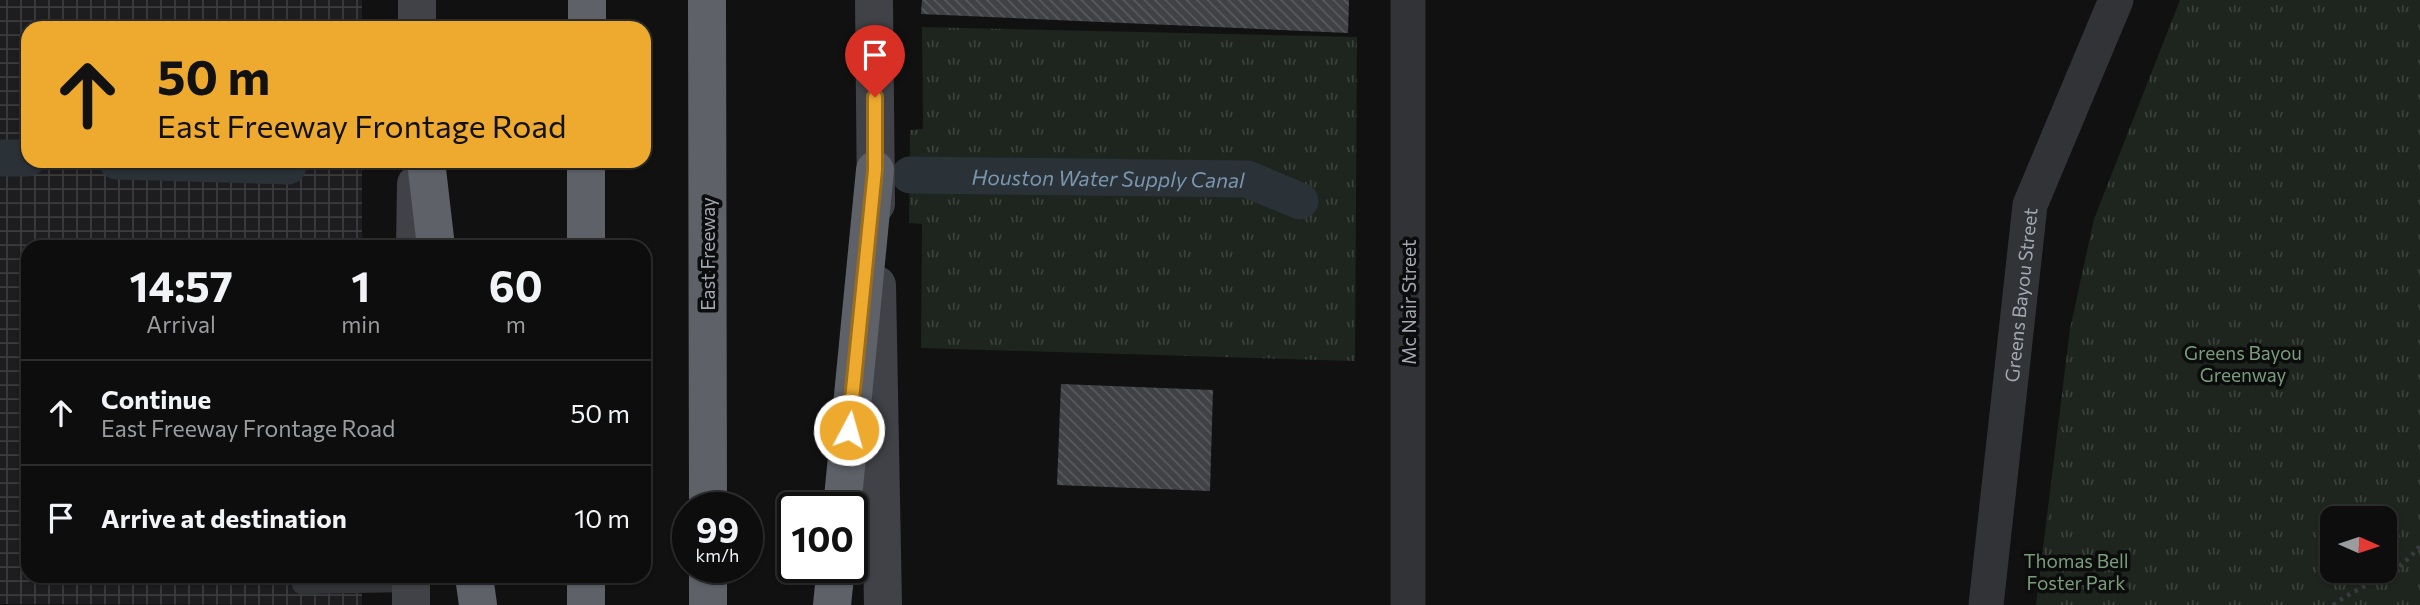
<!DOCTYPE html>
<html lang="en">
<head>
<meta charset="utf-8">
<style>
  :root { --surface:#0d0d0e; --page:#1b1b1c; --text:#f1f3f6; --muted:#9a9c9e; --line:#2d2d2e }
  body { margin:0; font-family:Commissioner,sans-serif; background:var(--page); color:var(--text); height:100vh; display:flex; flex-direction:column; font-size:26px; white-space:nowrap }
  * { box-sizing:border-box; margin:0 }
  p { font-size:23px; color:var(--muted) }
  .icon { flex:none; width:38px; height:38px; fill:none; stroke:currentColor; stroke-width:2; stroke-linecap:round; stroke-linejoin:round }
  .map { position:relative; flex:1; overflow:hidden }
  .panel { position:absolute; left:21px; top:240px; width:630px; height:343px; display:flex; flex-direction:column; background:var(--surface); border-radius:21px; box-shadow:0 2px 5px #0004,0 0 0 2px var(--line) }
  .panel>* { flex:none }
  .guide { position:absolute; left:21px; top:21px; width:630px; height:147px; border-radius:21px; box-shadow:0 2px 5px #0004,0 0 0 2px var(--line); background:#edaa2e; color:#111; overflow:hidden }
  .needle { width:46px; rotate:93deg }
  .buttons { position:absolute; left:2320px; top:506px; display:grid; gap:14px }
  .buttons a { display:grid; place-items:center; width:77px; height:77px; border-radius:14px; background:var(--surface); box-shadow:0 2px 5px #0004,0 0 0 2px var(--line); font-size:35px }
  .speed { position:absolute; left:672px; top:492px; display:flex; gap:14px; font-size:35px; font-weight:700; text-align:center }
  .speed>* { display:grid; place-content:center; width:91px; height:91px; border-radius:50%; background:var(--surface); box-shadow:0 2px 5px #0004,0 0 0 2px var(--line); line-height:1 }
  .speed small { font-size:18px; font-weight:400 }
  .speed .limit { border:4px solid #111; border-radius:10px; background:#fff; color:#111 }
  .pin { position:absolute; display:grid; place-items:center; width:60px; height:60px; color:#fff; margin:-72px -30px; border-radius:50% 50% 50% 0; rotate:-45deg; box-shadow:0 0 7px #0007 }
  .pin .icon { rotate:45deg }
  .me { position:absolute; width:77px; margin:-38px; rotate:6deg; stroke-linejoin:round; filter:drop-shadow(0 0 5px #0008) }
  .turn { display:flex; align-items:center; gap:24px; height:147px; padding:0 21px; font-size:32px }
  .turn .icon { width:91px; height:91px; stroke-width:2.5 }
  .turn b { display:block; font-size:49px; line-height:60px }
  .eta { display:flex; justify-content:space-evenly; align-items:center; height:119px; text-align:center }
  .eta b { font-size:42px; font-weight:700; line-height:49px }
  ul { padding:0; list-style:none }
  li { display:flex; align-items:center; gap:21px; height:105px; padding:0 21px; border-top:2px solid var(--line) }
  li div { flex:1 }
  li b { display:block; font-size:26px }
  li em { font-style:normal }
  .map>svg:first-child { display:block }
  .industrial { fill:url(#industrial-grid) }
  .grass { fill:url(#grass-tufts); fill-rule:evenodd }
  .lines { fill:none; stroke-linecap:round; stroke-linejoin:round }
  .canal { stroke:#2a3137; stroke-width:37 }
  .building { fill:url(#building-back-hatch) }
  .path { stroke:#383a3e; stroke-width:4.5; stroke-dasharray:3.5 5; stroke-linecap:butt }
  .service { stroke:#323337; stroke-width:18 }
  .minor { stroke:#323337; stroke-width:35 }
  .secondary { stroke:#404247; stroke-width:38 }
  .motorway { stroke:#5e6168; stroke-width:38 }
  .route-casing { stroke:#9a6e1e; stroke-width:18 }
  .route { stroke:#edaa2e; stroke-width:12 }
  .labels { text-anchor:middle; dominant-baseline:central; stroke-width:7; stroke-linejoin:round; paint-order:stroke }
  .street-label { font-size:19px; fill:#a2a8b3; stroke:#0c0c0d }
  .park-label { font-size:19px; fill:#799d7b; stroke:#0c0c0d }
  .water-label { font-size:21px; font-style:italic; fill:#7996ae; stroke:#0c0c0d }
</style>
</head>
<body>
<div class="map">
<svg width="2420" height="605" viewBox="0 0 2420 605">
  <defs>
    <pattern id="industrial-grid" width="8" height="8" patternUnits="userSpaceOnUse" patternTransform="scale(1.75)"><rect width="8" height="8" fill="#1d1d1f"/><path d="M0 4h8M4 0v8" fill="none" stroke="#3b3b3d"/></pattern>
    <pattern id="grass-tufts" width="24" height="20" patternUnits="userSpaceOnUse" patternTransform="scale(1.75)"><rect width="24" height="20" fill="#1d251e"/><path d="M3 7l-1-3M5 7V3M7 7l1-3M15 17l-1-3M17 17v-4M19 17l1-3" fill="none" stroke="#3b423c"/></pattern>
    <pattern id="building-back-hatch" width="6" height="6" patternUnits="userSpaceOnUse" patternTransform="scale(1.75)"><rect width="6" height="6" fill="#404145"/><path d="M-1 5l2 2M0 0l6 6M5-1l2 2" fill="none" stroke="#585a5d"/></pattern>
  </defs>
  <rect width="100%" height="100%" fill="#111112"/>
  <path class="industrial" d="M 0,0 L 362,0 L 362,28 L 28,28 L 28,161 L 362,161 L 362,247 L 28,247 L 28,576 L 362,576 L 362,605 L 0,604 Z"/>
  <g class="grass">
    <path d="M 2180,0 L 2420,0 L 2420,605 L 2036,605 L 2070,329 L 2094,219 ZM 2333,518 L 2385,518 L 2385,570 L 2333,570 Z"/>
    <path d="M 922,27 L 1357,37 L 1355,361 L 921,348 L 922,224 L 909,223 L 910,130 L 923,129 Z"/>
  </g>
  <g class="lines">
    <g class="canal">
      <path d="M 0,158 L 28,158"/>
      <path d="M 117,161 L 288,166"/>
      <path id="s1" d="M 910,175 L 1247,179 L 1300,201"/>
    </g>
  </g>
  <g class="building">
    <path d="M 922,0 L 1349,0 L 1348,33 L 921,14 Z"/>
    <path d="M 1061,384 L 1213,390 L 1210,491 L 1057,485 Z"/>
  </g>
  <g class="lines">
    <path class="path" d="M 2333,605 C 2360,585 2402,573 2420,545"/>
    <path class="service" d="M 301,576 L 301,585 L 411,583"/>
    <g class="minor">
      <path d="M 1408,0 L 1408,605"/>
      <path id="s2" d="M 1986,605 L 2030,205 L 2116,0"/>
    </g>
    <g class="secondary">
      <path d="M 417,0 L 417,28"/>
      <path d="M 874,0 L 876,204"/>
      <path d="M 415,247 L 416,184"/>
      <path d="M 877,285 L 883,605"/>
      <path d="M 411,605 L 411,576"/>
    </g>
    <g class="motorway">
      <path d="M 707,0 L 708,508"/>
      <path d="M 587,28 L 587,0"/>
      <path d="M 426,161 L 436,247"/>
      <path d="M 586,247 L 586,161"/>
      <path d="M 842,508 L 875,170"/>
      <path d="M 708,567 L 708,605"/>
      <path d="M 474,576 L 478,605"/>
      <path d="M 586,576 L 586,605"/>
      <path d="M 832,605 L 836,567"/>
    </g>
  </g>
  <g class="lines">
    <g class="route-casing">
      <path id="route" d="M 849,430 L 875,170 L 875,97"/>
    </g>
    <use href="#route" class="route"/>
  </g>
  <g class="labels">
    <g class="street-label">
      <text transform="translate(707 254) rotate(-90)">East Freeway</text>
      <text stroke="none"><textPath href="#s2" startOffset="312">Greens Bayou Street</textPath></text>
      <text transform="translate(1408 302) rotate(-90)">Mc Nair Street</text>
    </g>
    <g class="park-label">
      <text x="2243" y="352">Greens Bayou<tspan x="2243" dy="22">Greenway</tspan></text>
      <text x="2076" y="560">Thomas Bell<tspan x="2076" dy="22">Foster Park</tspan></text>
    </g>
    <g class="water-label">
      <text stroke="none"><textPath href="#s1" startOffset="198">Houston Water Supply Canal</textPath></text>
    </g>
  </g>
</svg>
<div class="buttons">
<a><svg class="needle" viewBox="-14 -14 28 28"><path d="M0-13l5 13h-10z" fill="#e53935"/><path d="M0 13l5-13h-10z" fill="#9a9c9e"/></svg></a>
</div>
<div class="speed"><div>99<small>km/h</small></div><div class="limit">100</div></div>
<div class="pin" style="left:875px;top:97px;background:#d93025"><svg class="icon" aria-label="arrive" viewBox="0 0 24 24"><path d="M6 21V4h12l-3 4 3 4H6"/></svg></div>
<svg class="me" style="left:849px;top:430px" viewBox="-20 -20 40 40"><circle r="17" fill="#edaa2e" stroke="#fff" stroke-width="3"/><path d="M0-11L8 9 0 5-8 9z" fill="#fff"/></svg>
<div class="guide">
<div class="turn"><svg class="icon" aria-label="ahead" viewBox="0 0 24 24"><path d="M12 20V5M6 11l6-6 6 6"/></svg><div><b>50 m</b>East Freeway Frontage Road</div></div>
</div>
<section class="panel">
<div class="eta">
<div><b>14:57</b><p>Arrival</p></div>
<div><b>1</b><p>min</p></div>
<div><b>60</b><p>m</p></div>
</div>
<ul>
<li><svg class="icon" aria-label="ahead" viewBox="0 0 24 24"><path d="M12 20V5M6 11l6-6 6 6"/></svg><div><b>Continue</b><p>East Freeway Frontage Road</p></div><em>50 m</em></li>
<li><svg class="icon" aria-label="arrive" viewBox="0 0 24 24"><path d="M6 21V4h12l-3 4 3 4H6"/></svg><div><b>Arrive at destination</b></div><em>10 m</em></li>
</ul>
</section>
</div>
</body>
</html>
